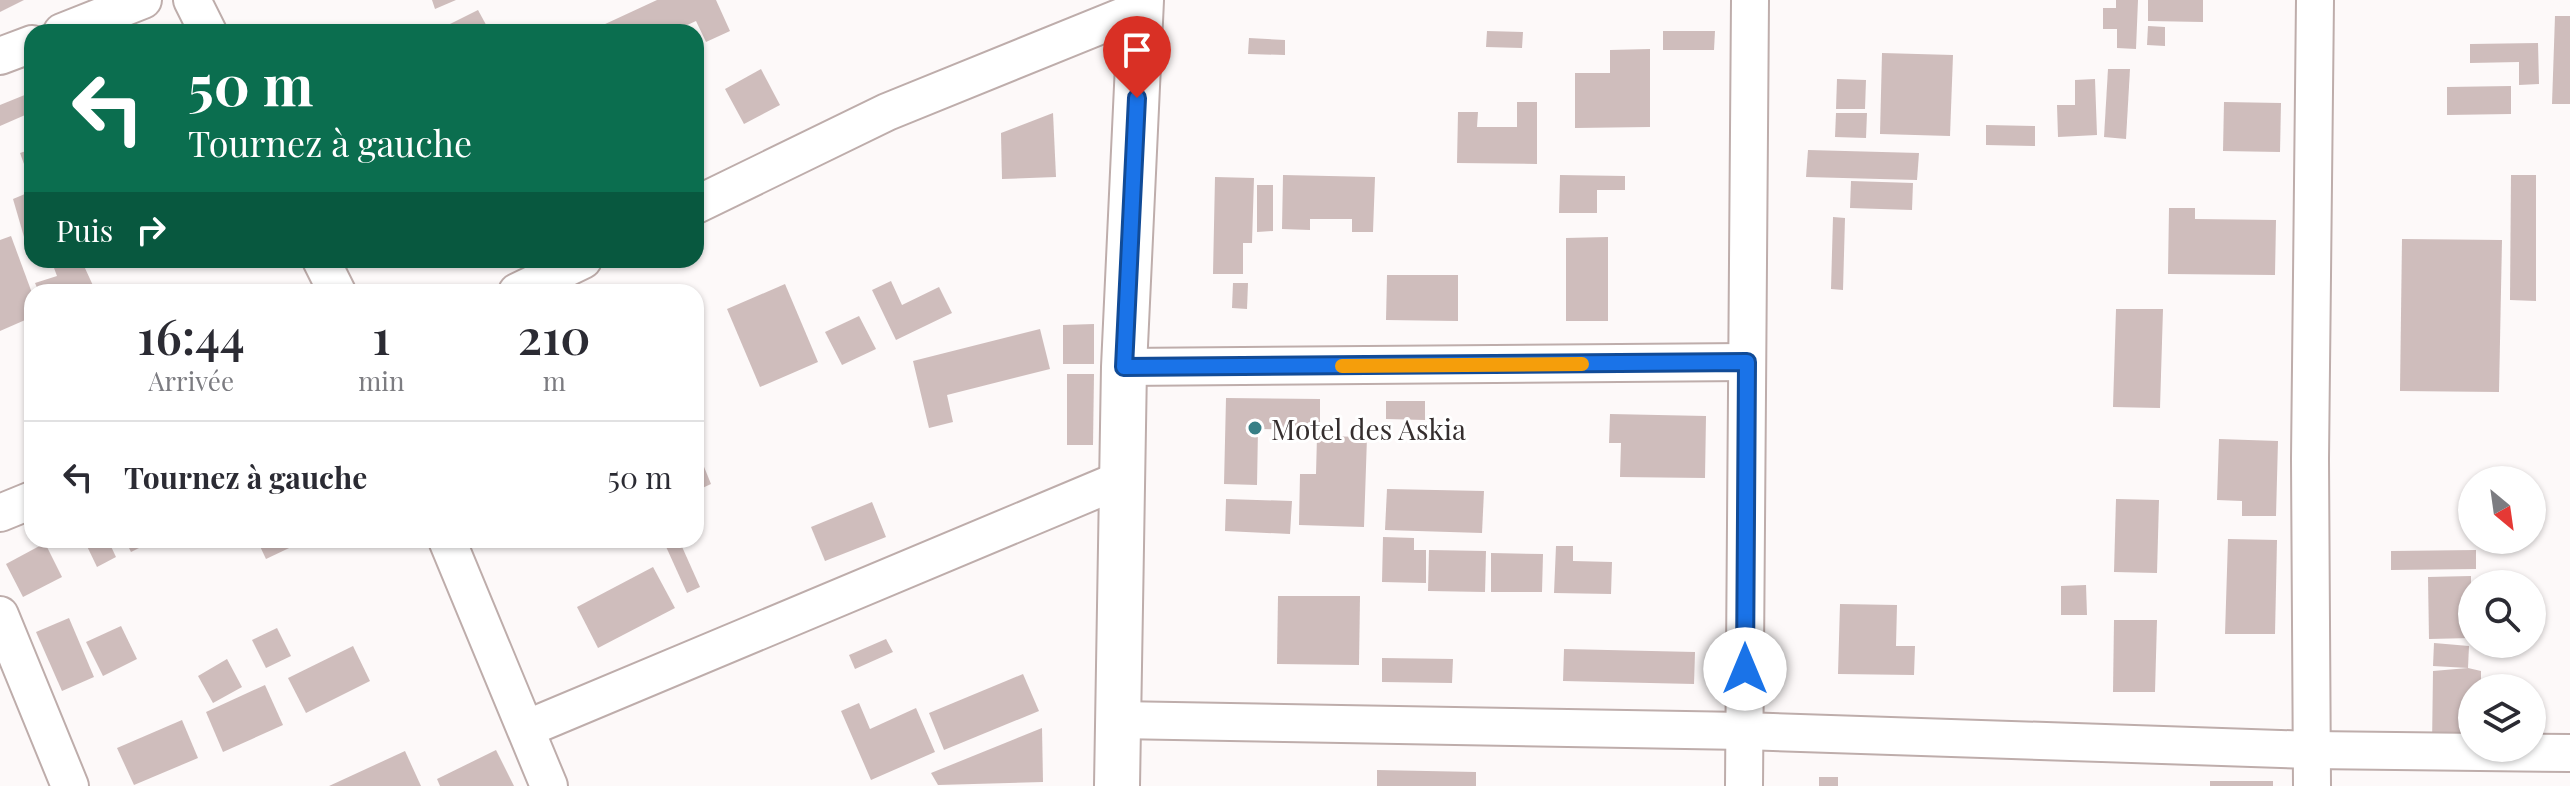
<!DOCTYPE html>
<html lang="fr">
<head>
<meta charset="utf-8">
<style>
  :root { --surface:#fff; --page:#f7f7f7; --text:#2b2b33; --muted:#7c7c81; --line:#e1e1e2 }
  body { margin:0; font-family:"Playfair Display",serif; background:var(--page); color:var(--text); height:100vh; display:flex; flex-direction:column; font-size:30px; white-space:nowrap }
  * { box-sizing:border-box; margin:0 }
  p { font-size:26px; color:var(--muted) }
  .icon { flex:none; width:44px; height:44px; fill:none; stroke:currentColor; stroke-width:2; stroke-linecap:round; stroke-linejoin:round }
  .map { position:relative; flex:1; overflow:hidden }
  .panel { position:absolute; left:24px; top:284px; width:680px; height:264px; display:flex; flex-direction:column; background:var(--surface); border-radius:24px; box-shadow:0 2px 6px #0004 }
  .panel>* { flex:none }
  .top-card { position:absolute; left:24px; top:24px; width:680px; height:244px; border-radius:24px; box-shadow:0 2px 6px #0004; background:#0b6e4f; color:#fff; overflow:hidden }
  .needle { width:52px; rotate:151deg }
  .tools { position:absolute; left:2458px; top:466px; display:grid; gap:16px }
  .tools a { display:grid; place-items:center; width:88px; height:88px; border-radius:50%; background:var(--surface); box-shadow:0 2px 6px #0004; font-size:40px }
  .pin { position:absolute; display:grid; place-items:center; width:68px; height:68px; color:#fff; margin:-82px -34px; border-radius:50% 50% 50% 0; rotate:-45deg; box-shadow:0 0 8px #0007 }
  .pin .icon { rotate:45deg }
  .me { position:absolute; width:88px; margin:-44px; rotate:0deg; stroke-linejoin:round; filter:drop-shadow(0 0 6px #0008) }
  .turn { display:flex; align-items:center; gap:28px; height:168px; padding:0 32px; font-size:36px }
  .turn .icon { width:104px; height:104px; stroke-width:2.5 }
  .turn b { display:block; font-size:56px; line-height:68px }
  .then { display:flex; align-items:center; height:76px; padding:0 32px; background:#0003; gap:16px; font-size:30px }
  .eta { display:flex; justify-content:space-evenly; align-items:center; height:136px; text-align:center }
  .eta b { font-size:48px; font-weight:600; line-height:56px }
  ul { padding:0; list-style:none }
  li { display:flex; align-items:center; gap:24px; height:112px; padding:0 32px; border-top:2px solid var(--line) }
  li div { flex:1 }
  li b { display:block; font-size:30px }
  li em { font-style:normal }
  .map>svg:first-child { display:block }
  .building { fill:#cfbdbc }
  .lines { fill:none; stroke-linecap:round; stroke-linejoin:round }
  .street-casing { stroke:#beadab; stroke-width:40 }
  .secondary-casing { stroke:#beadab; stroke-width:48 }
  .street { stroke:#fff; stroke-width:36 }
  .secondary { stroke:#fff; stroke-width:44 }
  .route-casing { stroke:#114b97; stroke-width:20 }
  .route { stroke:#1a73e8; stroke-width:14 }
  .slow { stroke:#f59e0b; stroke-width:14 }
  .poi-dot { fill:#377f86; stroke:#fff; stroke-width:3 }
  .labels { text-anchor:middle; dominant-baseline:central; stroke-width:6; stroke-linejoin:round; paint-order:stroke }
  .poi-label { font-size:28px; fill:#352e2e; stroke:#fff; text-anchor:start }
</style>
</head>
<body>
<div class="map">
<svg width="2570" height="786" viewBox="0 0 2570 786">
  <rect width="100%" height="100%" fill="#fdf9f9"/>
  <g class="building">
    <path d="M 0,0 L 24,0 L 0,12 Z"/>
    <path d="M 432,0 L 456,0 L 435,9 Z"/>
    <path d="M 657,0 L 716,0 L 730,31 L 706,42 L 696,21 L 672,32 L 606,32 L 603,25 Z"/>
    <path d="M 2116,0 L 2138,0 L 2136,49 L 2117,48 L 2117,29 L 2103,29 L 2103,8 L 2116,8 Z"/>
    <path d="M 2148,0 L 2203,0 L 2203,22 L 2148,21 Z"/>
    <path d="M 478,10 L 490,32 L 449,32 L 446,26 Z"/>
    <path d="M 2555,16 L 2570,16 L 2570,104 L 2552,104 Z"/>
    <path d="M 2148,26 L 2165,27 L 2165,46 L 2147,45 Z"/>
    <path d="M 1487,31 L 1523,32 L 1522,48 L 1486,47 Z"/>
    <path d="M 1663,31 L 1715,31 L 1714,50 L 1663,50 Z"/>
    <path d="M 1249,38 L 1285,40 L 1285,55 L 1248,54 Z"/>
    <path d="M 2538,43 L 2539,84 L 2519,85 L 2519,62 L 2470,63 L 2470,44 Z"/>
    <path d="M 1650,49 L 1650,127 L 1575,128 L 1575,73 L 1610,73 L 1610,50 Z"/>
    <path d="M 1882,53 L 1953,55 L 1950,136 L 1880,134 Z"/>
    <path d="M 761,69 L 780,105 L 744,124 L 725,89 Z"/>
    <path d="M 2108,69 L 2130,69 L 2126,139 L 2104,137 Z"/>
    <path d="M 1837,79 L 1866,80 L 1865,109 L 1836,109 Z"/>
    <path d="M 2095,79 L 2097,135 L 2058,137 L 2057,105 L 2075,105 L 2075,80 Z"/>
    <path d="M 2511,86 L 2511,114 L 2447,115 L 2447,87 Z"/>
    <path d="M 32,92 L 32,112 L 0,126 L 0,105 Z"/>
    <path d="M 1517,102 L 1537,102 L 1537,164 L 1457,163 L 1458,112 L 1478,112 L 1477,127 L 1517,127 Z"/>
    <path d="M 2224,102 L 2281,103 L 2280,152 L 2223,151 Z"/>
    <path d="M 1053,113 L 1056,177 L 1002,179 L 1001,133 Z"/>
    <path d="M 1836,113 L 1867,113 L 1866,138 L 1835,137 Z"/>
    <path d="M 1986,125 L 2035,126 L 2035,146 L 1986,145 Z"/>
    <path d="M 32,149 L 32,186 L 20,153 Z"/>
    <path d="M 1808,150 L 1919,153 L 1917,180 L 1806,177 Z"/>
    <path d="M 1283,175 L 1375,177 L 1373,232 L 1352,232 L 1352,219 L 1310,219 L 1310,230 L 1282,229 Z"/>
    <path d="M 1560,175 L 1625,176 L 1625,190 L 1597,190 L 1597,213 L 1559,213 Z"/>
    <path d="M 2511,175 L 2536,175 L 2536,301 L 2510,300 Z"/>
    <path d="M 1215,177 L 1254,178 L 1252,243 L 1243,243 L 1243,274 L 1213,274 Z"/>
    <path d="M 1851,181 L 1913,183 L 1912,210 L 1850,208 Z"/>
    <path d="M 1257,185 L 1273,185 L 1273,231 L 1257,232 Z"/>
    <path d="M 32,191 L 32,261 L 31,261 L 13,199 Z"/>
    <path d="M 2169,208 L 2195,208 L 2195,219 L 2276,220 L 2275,275 L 2168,274 Z"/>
    <path d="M 1833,217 L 1845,218 L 1843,290 L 1831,289 Z"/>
    <path d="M 11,236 L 32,293 L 32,317 L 0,331 L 0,240 Z"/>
    <path d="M 1608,237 L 1608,321 L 1566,321 L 1566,238 Z"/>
    <path d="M 2402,239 L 2502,240 L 2499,392 L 2400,391 Z"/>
    <path d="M 74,260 L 89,260 L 84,266 L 96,292 L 39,292 L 35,283 L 57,276 L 54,268 Z"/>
    <path d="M 1387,275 L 1458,275 L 1458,321 L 1386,320 Z"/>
    <path d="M 891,281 L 902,305 L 939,287 L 952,313 L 896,340 L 872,290 Z"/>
    <path d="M 1233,283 L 1248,283 L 1247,309 L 1232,308 Z"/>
    <path d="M 785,284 L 818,362 L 760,387 L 727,309 Z"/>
    <path d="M 2116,309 L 2163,309 L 2160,408 L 2113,407 Z"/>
    <path d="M 859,316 L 876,349 L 842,365 L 825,332 Z"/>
    <path d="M 1094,324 L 1094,364 L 1063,364 L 1063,325 Z"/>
    <path d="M 1040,329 L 1050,369 L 947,395 L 953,422 L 929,428 L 913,361 Z"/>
    <path d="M 1067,374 L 1094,374 L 1093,445 L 1067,445 Z"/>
    <path d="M 1226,398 L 1320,399 L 1320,430 L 1258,429 L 1257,485 L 1224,484 Z"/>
    <path d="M 1386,401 L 1425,401 L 1425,420 L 1386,419 Z"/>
    <path d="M 1610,414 L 1706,416 L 1705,478 L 1620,477 L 1621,443 L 1609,443 Z"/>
    <path d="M 1317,436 L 1367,437 L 1364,527 L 1299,525 L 1300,474 L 1316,474 Z"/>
    <path d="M 2219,439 L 2278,441 L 2276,516 L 2242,516 L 2242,501 L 2217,500 Z"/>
    <path d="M 696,447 L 711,484 L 696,491 Z"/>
    <path d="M 1387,489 L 1484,491 L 1482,533 L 1385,530 Z"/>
    <path d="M 1226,499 L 1292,501 L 1290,534 L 1225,531 Z"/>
    <path d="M 2116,499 L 2159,500 L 2157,573 L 2114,572 Z"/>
    <path d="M 872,502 L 886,537 L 825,561 L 811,527 Z"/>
    <path d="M 1383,537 L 1414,538 L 1414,550 L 1426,550 L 1426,583 L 1382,582 Z"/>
    <path d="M 2228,539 L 2277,540 L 2275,634 L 2225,634 Z"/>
    <path d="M 84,540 L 108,540 L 116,557 L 97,567 Z"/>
    <path d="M 125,540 L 148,540 L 149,543 L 131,552 Z"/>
    <path d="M 257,540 L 306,540 L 266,559 Z"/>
    <path d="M 663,540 L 679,540 L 700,587 L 687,593 Z"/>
    <path d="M 45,543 L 62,577 L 23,597 L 6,564 Z"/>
    <path d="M 1556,546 L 1573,546 L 1573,561 L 1612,562 L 1611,594 L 1554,593 Z"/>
    <path d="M 1429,550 L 1486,551 L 1485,592 L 1428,591 Z"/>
    <path d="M 2476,550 L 2476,569 L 2391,570 L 2391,551 Z"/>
    <path d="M 1491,553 L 1543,554 L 1542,592 L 1491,592 Z"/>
    <path d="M 653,567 L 675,608 L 598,648 L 577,607 Z"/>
    <path d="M 2471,576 L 2471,638 L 2429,639 L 2428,577 Z"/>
    <path d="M 2086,585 L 2087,615 L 2061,615 L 2061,586 Z"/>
    <path d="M 1278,596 L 1360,596 L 1359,665 L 1277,664 Z"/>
    <path d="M 1840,604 L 1897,605 L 1896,646 L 1915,646 L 1914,675 L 1838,674 Z"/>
    <path d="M 69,618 L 94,677 L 62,691 L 36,632 Z"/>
    <path d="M 2114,620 L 2157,620 L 2155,692 L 2113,692 Z"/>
    <path d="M 121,626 L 137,659 L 103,676 L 86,642 Z"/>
    <path d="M 277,628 L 291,656 L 266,668 L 252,640 Z"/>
    <path d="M 886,639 L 893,652 L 855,669 L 849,655 Z"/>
    <path d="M 2434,643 L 2469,646 L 2468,668 L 2433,666 Z"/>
    <path d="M 353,646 L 370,681 L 306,713 L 288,678 Z"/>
    <path d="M 1564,649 L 1695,652 L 1694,684 L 1563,681 Z"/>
    <path d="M 1382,658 L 1453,659 L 1452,683 L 1382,682 Z"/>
    <path d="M 227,659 L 242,687 L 213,703 L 198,676 Z"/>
    <path d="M 2468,668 L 2481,671 L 2481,688 L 2472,688 L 2472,746 L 2432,746 L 2433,671 Z"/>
    <path d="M 1023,674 L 1039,711 L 944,750 L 929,713 Z"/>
    <path d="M 265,685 L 283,725 L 223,752 L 206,712 Z"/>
    <path d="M 859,703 L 870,729 L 916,708 L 935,752 L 871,780 L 841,711 Z"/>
    <path d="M 182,720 L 198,758 L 134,785 L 117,748 Z"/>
    <path d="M 1042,728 L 1043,782 L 938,785 L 931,773 Z"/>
    <path d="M 496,750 L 514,786 L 440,786 L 437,779 Z"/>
    <path d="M 405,751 L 421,786 L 329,786 Z"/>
    <path d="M 1377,770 L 1476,772 L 1476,786 L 1377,786 Z"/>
    <rect x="1819" y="777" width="19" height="9"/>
    <rect x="2210" y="781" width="63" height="5"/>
  </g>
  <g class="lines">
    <g class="street-casing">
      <g id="street">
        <path d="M 192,0 L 208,32"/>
        <path d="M 62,32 L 143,0"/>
        <path d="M 0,56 L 32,44"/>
        <path d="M 696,205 L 887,112 L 1141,9"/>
        <path d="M 321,260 L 337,292"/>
        <path d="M 517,292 L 583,260"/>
        <path d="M 1124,367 L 1747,362"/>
        <path d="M 0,513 L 32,500"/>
        <path d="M 447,540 L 549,786"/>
        <path d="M 0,615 L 70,786"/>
        <path d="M 1118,720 L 1744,731 L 2312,750 L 2570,753"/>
        <path d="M 528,728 L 1122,479"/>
        <path d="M 1744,786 L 1750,0"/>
        <path d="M 2312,786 L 2310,459 L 2315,0"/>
      </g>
    </g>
    <g class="secondary-casing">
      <path id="secondary" d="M 1117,786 L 1124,367 L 1141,0"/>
    </g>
    <use href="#street" class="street"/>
    <use href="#secondary" class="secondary"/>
  </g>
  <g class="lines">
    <g class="route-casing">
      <path id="route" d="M 1137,98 L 1124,367 L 1747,362 L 1745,669"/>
    </g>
    <use href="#route" class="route"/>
    <path class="slow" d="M 1342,366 L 1582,364"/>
  </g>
  <circle class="poi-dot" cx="1255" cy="428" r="8"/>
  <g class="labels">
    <g class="poi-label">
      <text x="1271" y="428">Motel des Askia</text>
    </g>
  </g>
</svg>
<div class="tools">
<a><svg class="needle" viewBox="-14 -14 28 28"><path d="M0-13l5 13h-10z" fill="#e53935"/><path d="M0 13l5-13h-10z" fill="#7c7c81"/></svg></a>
<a><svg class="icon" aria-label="search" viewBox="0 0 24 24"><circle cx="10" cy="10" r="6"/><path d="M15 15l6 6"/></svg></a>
<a><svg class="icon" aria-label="layers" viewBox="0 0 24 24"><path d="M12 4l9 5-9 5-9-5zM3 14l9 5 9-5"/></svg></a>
</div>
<div class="pin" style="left:1137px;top:98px;background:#d93025"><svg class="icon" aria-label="arrive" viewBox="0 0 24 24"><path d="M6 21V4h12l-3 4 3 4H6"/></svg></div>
<svg class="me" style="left:1745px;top:669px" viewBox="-20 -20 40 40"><circle r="19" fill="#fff"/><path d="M0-13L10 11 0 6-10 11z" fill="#1a73e8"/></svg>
<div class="top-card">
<div class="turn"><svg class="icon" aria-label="left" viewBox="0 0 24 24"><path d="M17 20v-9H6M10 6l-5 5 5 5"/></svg><div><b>50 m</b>Tournez à gauche</div></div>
<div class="then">Puis<svg class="icon" aria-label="right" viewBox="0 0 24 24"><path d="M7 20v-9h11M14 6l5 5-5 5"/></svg></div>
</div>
<section class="panel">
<div class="eta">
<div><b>16:44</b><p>Arrivée</p></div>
<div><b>1</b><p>min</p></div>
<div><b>210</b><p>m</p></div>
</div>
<ul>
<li><svg class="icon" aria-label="left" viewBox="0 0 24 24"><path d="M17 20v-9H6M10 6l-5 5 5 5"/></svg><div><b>Tournez à gauche</b></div><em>50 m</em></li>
</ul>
</section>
</div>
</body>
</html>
